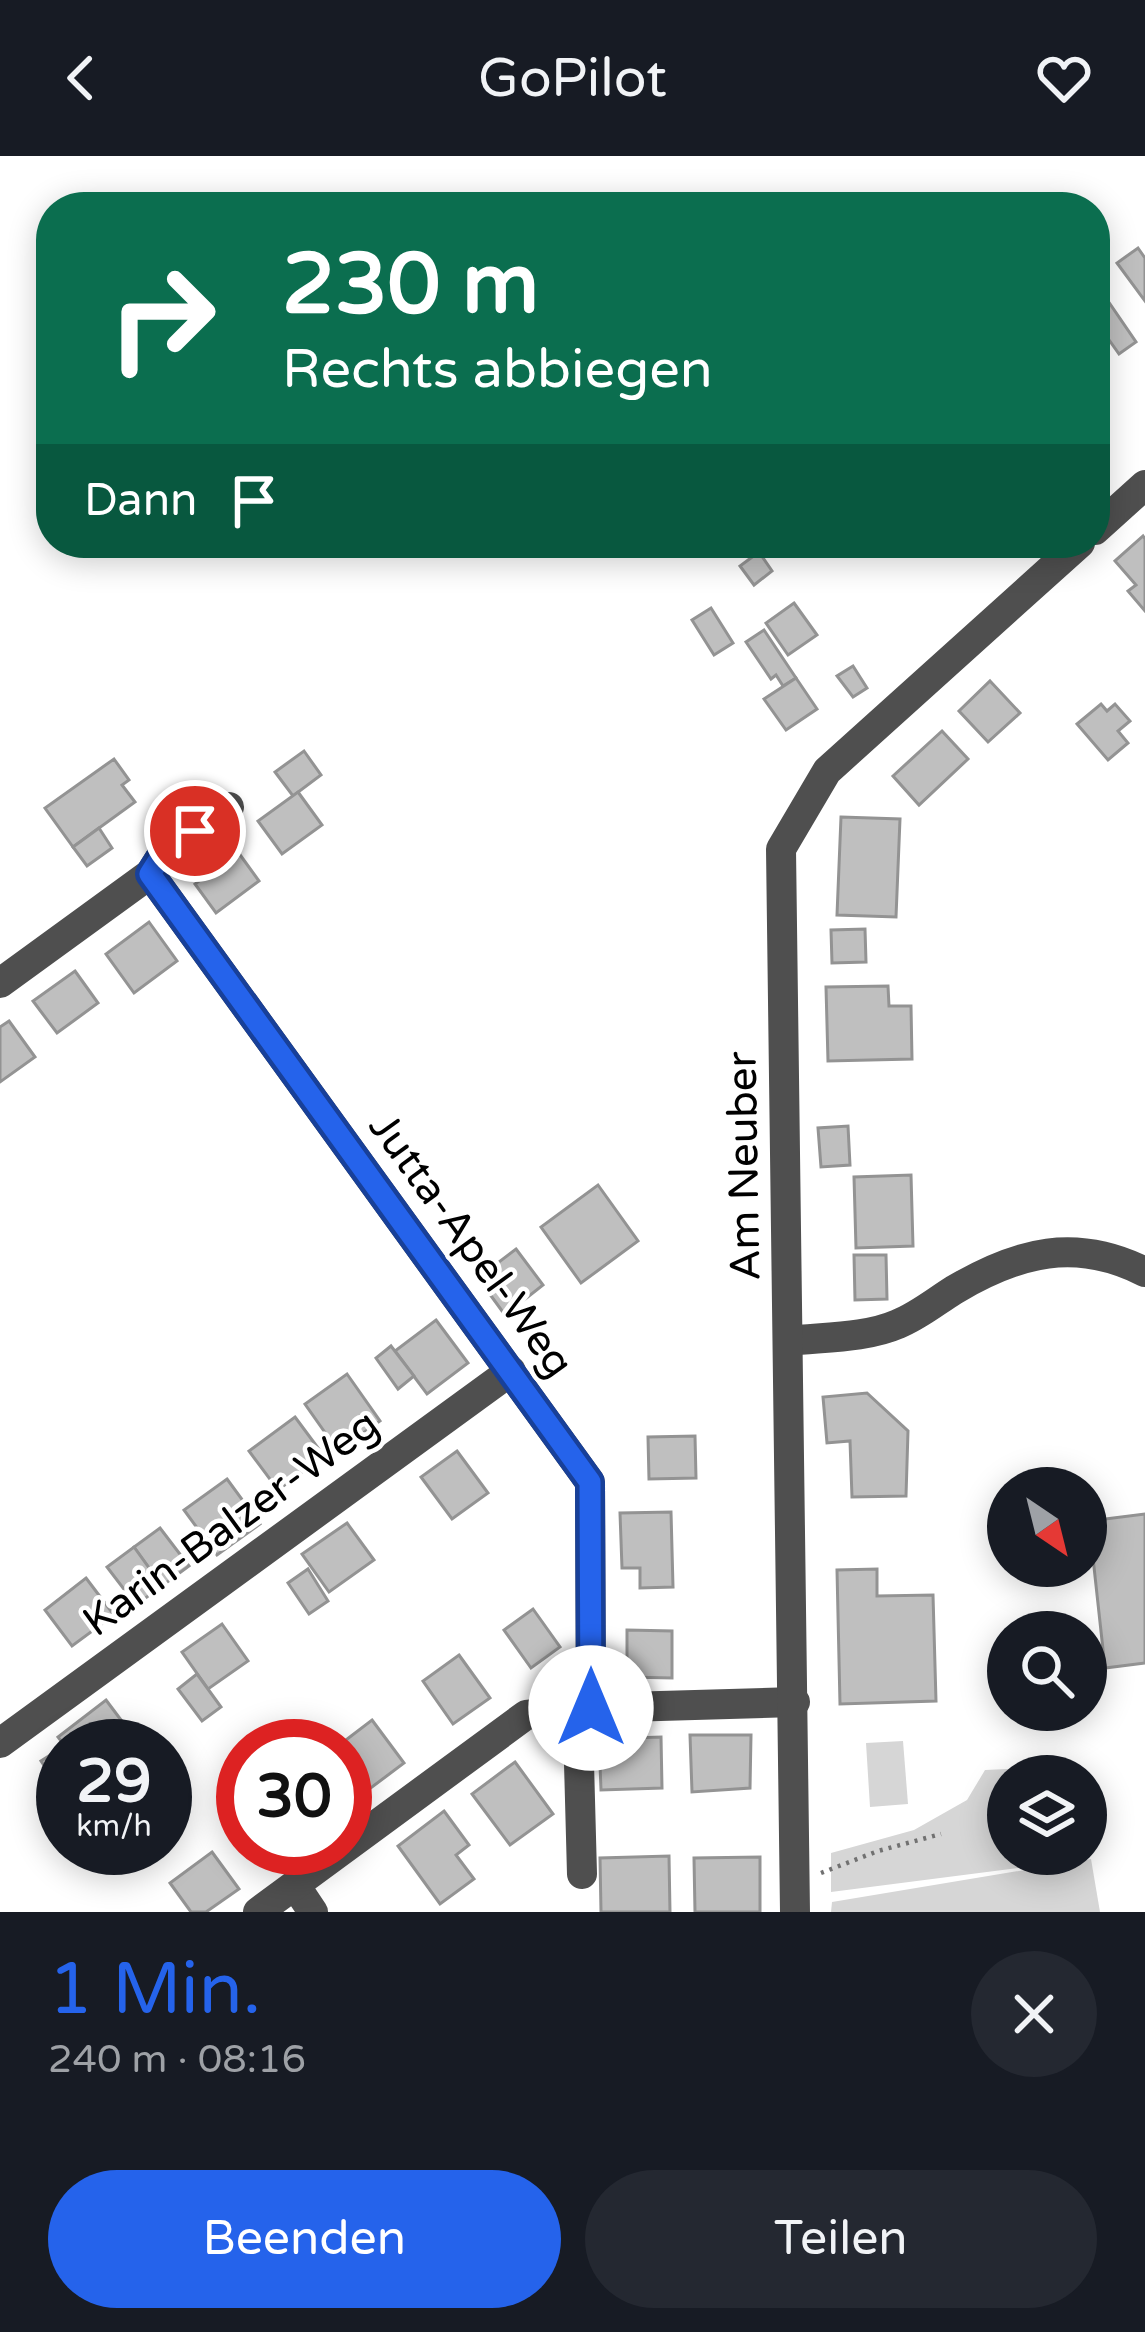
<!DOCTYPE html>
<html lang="de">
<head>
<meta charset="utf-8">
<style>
  :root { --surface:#171b24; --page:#242831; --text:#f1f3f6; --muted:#9ea1a6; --accent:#2563eb }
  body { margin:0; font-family:"Varela Round",sans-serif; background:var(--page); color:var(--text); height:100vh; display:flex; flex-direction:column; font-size:45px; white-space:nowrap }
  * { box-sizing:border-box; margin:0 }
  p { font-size:39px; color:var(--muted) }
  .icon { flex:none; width:66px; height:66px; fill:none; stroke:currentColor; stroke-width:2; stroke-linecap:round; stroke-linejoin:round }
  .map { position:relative; height:1756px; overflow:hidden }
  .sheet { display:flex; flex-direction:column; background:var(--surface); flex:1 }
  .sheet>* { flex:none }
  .guide { position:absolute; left:36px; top:36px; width:1074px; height:366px; border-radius:48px; box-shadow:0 6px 30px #0003; background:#0b6e4f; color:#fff; overflow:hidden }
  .needle { width:78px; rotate:145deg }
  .fabs { position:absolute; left:987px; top:1311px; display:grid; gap:24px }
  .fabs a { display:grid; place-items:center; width:120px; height:120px; border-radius:50%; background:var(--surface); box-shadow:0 6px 30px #0003; font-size:60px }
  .speed { position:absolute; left:36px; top:1563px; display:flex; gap:24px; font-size:60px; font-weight:700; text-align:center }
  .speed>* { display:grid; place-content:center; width:156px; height:156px; border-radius:50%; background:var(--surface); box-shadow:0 6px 30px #0003; line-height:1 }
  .speed small { font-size:30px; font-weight:400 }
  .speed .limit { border:18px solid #d22; background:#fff; color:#111 }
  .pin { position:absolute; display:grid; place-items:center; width:102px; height:102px; color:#fff; margin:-51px; border:6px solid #fff; border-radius:50%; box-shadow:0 3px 12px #0007 }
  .me { position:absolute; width:132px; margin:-66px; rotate:0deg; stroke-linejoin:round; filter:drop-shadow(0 0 9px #0008) }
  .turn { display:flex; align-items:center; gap:42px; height:252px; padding:0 48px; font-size:54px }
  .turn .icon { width:156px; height:156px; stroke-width:2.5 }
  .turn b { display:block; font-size:84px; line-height:102px }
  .then { display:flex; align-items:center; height:114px; padding:0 48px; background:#0003; gap:24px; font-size:45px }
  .round { display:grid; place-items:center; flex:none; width:126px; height:126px; border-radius:63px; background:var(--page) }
  .head { display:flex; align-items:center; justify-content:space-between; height:204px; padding:0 48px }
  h1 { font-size:72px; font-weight:600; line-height:90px; color:var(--accent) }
  .button { display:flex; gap:24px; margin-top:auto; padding:24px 48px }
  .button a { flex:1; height:138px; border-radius:72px; background:var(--accent); color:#fff; font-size:48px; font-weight:600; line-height:138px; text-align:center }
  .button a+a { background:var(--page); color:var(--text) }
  header { display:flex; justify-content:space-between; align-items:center; height:156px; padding:0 48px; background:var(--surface); font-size:54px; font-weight:600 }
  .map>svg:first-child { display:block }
  .green { fill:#d6d6d6 }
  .building { fill:#bfbfbf; stroke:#939393; stroke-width:3 }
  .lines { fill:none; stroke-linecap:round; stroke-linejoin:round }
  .path { stroke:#717171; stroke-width:4.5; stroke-dasharray:3 6; stroke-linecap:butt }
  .minor { stroke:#4f4f4f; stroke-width:30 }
  .route-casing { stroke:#184099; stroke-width:30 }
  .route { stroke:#2563eb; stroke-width:21 }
  .labels { text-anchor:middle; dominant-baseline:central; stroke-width:9; stroke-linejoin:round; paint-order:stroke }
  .street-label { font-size:42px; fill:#000; stroke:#fff }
</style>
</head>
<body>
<header><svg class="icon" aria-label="back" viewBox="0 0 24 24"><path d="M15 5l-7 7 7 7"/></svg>GoPilot<svg class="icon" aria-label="heart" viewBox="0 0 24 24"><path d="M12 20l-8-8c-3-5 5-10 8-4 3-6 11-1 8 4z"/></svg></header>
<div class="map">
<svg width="1145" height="1756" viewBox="0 0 1145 1756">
  <rect width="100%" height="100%" fill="#fff"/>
  <g class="green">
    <path d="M 903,1585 L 908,1648 L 870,1651 L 866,1587 Z"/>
    <path d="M 1027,1612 L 1033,1620 L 1008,1620 L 1008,1698 L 1038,1698 L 1018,1712 L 831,1736 L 831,1697 L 914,1674 L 967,1644 L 985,1614 Z"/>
    <path d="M 1091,1703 L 1100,1756 L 831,1756 L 832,1746 Z"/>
  </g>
  <g class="building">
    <path d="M 1138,92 L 1145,102 L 1145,145 L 1117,107 Z"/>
    <path d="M 1095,126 L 1136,186 L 1119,198 L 1095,164 Z"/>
    <path d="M 1143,380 L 1145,383 L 1145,455 L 1128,435 L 1136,429 L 1115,405 Z"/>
    <path d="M 759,396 L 772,415 L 754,429 L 740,410 Z"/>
    <path d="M 794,447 L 817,479 L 788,499 L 766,467 Z"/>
    <path d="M 711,452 L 733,487 L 714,499 L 692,464 Z"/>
    <path d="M 764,474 L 796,522 L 783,530 L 776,519 L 771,523 L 746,486 Z"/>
    <path d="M 853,510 L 867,532 L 853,541 L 837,520 Z"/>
    <path d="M 796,522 L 817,553 L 786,574 L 764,543 Z"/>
    <path d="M 990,525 L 1020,557 L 988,586 L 959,555 Z"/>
    <path d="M 1101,548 L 1107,555 L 1115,548 L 1130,565 L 1118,575 L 1128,587 L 1108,604 L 1077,568 Z"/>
    <path d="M 942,575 L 968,603 L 919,649 L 893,620 Z"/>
    <path d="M 304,595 L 321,619 L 293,640 L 275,616 Z"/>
    <path d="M 114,603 L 129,624 L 122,629 L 135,646 L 73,691 L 45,652 Z"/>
    <path d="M 298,636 L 322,669 L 282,698 L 258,665 Z"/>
    <path d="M 841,661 L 900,663 L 896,761 L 837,759 Z"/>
    <path d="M 99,672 L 112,692 L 87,710 L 73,691 Z"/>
    <path d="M 238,696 L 259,725 L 216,757 L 195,728 Z"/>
    <path d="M 149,766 L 177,805 L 134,837 L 106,798 Z"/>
    <path d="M 865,773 L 866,806 L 832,807 L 831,774 Z"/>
    <path d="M 75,815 L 98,847 L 57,877 L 33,845 Z"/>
    <path d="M 888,830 L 889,850 L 911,850 L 912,903 L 828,905 L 826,831 Z"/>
    <path d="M 9,865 L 35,901 L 0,926 L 0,871 Z"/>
    <path d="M 848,970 L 850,1009 L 821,1011 L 818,972 Z"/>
    <path d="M 911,1019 L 913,1090 L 856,1092 L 854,1021 Z"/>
    <path d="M 598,1029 L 638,1085 L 581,1127 L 541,1071 Z"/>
    <path d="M 516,1093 L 543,1129 L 505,1159 L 478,1122 Z"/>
    <path d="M 854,1099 L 886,1099 L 887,1143 L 855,1144 Z"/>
    <path d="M 436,1164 L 468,1207 L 427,1238 L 395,1195 Z"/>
    <path d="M 391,1190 L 414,1220 L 398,1233 L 376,1202 Z"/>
    <path d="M 347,1218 L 380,1265 L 338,1295 L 305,1248 Z"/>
    <path d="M 867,1237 L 908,1275 L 906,1340 L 852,1341 L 850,1285 L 827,1287 L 823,1241 Z"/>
    <path d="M 295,1261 L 324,1300 L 278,1334 L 249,1295 Z"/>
    <path d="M 695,1280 L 696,1322 L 649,1323 L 648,1281 Z"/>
    <path d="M 457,1295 L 488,1337 L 452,1363 L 421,1321 Z"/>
    <path d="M 227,1323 L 260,1368 L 217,1399 L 184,1354 Z"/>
    <path d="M 671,1356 L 673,1431 L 640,1432 L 640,1412 L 622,1412 L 620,1357 Z"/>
    <path d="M 1145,1358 L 1145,1507 L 1105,1512 L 1089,1365 Z"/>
    <path d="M 347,1367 L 374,1404 L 329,1436 L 302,1398 Z"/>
    <path d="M 160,1372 L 189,1410 L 162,1430 L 134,1391 Z"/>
    <path d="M 134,1391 L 162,1430 L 136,1449 L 107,1411 Z"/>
    <path d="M 308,1413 L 328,1445 L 309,1458 L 288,1427 Z"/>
    <path d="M 877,1413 L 877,1440 L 933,1439 L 936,1545 L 840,1548 L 837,1414 Z"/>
    <path d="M 86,1422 L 114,1459 L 72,1490 L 45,1454 Z"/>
    <path d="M 533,1453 L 560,1491 L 531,1512 L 504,1474 Z"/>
    <path d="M 222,1468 L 248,1505 L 208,1533 L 182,1496 Z"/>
    <path d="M 627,1474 L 672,1475 L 672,1522 L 627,1521 Z"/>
    <path d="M 459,1499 L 490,1542 L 453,1568 L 423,1525 Z"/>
    <path d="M 197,1518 L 221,1551 L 202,1565 L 178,1533 Z"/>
    <path d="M 106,1544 L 133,1580 L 119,1590 L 65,1590 L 58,1581 Z"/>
    <path d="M 372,1564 L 404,1607 L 364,1637 L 351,1619 L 345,1623 L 345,1590 L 338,1590 Z"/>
    <path d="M 690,1579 L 751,1579 L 750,1632 L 692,1636 Z"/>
    <path d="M 661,1581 L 662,1632 L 601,1634 L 599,1583 Z"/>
    <path d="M 63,1591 L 63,1634 L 61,1635 L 41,1605 Z"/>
    <path d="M 515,1606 L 553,1658 L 510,1689 L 472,1638 Z"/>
    <path d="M 444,1655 L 469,1689 L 456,1699 L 474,1723 L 440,1748 L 398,1690 Z"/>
    <path d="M 212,1696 L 239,1733 L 206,1756 L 191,1756 L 170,1727 Z"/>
    <path d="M 669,1700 L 670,1756 L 601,1756 L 600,1702 Z"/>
    <path d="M 760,1701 L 760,1756 L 695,1756 L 694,1702 Z"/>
  </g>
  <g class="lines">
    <path class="path" d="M 821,1717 L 878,1695 L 941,1678"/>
    <g class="minor">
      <path d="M 1095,374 L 1145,329"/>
      <path d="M 150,718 L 590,1326 L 591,1552 L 578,1570 L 582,1718"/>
      <path d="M 0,827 L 150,718 L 162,699 L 229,651"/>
      <path d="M 789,1185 C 824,1181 866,1182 898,1168 C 918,1160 935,1146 954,1134 C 1018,1096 1076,1081 1145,1116"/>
      <path d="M 0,1587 L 511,1215"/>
      <path d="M 295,1729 L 313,1756"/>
      <path d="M 258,1756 L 526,1559 L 591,1552 L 795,1546"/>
      <path d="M 795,1756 L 781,693 L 827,615 L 1080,387"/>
    </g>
  </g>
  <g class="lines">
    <g class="route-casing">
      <path id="route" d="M 195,675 L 162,699 L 150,718 L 590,1326 L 591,1552"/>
    </g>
    <use href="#route" class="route"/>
  </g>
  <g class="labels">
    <g class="street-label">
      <text transform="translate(744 1010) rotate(-91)">Am Neuber</text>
      <text transform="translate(471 1089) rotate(54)">Jutta-Apel-Weg</text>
      <text transform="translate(231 1367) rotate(-36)">Karin-Balzer-Weg</text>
    </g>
  </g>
</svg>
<div class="fabs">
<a><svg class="needle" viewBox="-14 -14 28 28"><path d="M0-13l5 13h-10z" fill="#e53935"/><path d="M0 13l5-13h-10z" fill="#9ea1a6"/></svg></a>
<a><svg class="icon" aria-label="search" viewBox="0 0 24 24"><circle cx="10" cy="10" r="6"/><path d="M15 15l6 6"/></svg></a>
<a><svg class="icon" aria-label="layers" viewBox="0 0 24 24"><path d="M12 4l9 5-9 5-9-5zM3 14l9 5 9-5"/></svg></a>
</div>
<div class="speed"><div>29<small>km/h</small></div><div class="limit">30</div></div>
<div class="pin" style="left:195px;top:675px;background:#d93025"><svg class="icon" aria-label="arrive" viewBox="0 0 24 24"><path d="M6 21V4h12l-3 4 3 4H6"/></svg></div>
<svg class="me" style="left:591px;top:1552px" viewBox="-20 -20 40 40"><circle r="19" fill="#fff"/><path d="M0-13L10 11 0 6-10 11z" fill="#2563eb"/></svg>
<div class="guide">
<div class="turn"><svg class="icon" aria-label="right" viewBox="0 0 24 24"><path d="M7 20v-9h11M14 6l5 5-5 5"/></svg><div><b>230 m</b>Rechts abbiegen</div></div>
<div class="then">Dann<svg class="icon" aria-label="arrive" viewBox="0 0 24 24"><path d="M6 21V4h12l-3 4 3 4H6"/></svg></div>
</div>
</div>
<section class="sheet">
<div class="head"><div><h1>1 Min.</h1><p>240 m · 08:16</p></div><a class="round"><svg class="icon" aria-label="close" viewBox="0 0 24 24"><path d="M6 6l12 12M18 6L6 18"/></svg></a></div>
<div class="button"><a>Beenden</a><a>Teilen</a></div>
</section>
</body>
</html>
